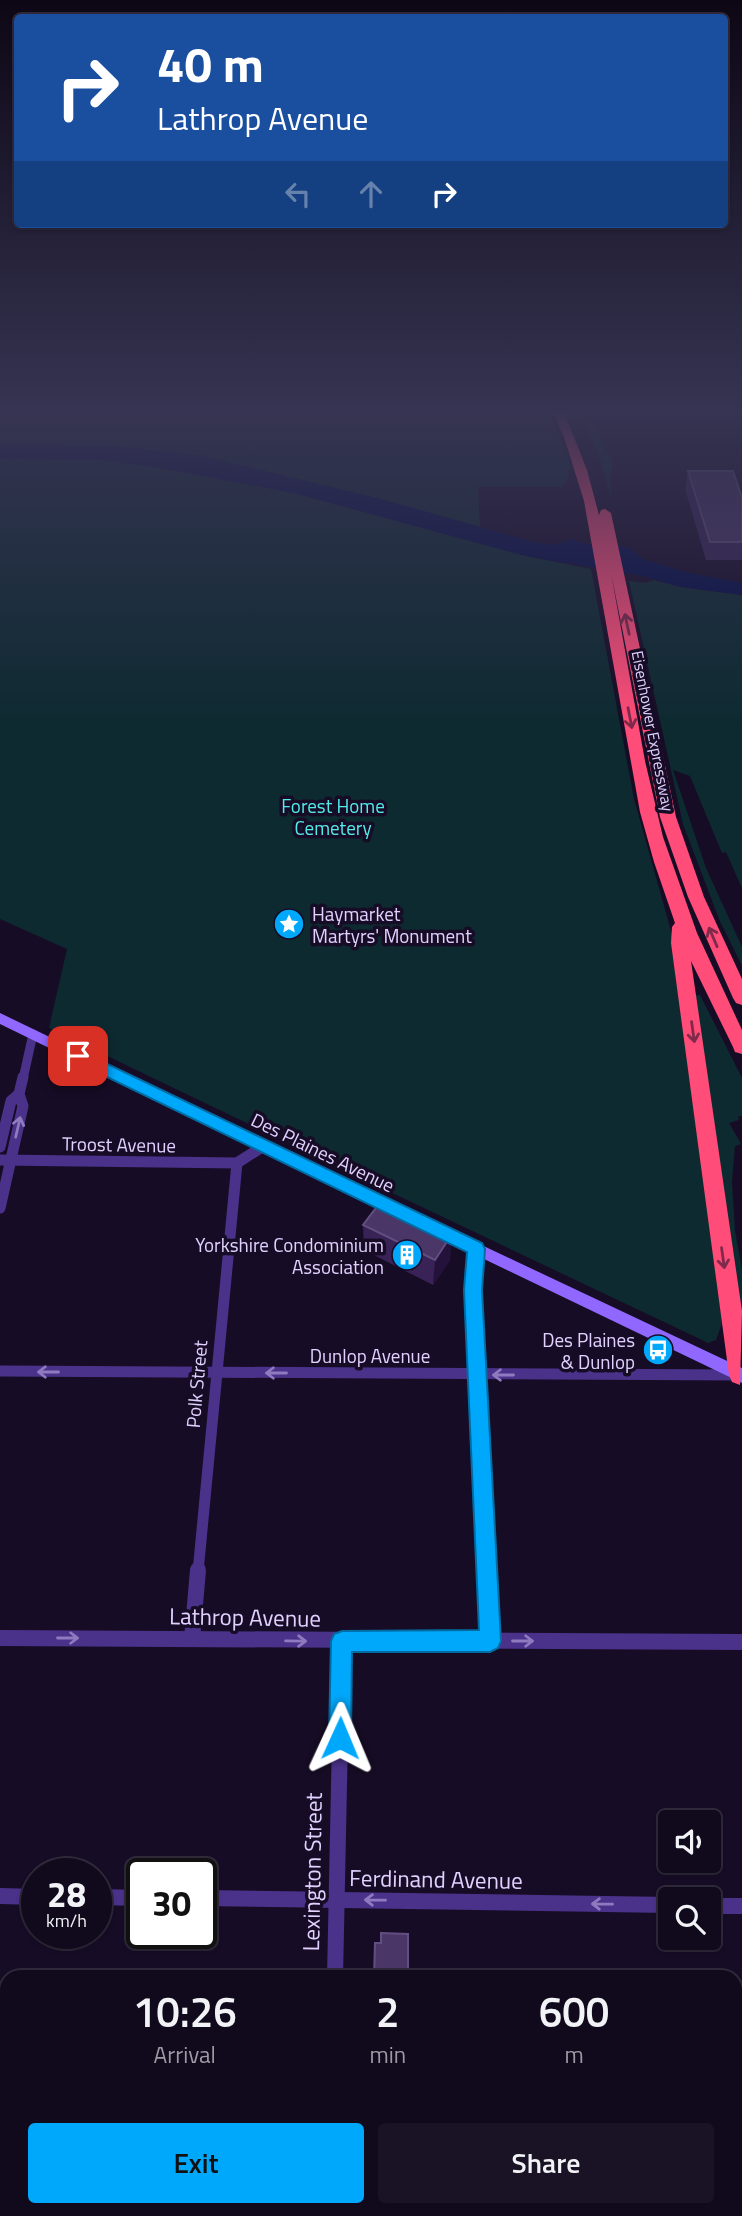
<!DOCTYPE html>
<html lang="en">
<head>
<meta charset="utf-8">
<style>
  :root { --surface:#11091c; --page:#1a1225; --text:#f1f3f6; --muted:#9c9aa3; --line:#302a3b; --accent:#00a8fc }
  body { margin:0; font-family:"Titillium Web",sans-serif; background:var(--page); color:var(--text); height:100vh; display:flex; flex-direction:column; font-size:26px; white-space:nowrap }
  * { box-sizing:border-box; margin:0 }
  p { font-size:23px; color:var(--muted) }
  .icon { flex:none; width:38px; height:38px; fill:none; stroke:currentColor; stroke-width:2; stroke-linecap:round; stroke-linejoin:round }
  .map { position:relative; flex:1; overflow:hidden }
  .details { position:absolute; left:0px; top:1970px; width:742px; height:247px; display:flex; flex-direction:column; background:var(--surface); border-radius:21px 21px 0 0; box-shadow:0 2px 5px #0004,0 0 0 2px var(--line) }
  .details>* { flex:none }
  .hud { position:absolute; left:14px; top:14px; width:714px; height:214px; border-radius:7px; box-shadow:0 2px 5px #0004,0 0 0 2px var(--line); background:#1a4fa0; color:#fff; overflow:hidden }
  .tools { position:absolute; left:658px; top:1810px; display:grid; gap:14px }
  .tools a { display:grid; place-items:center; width:63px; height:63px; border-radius:7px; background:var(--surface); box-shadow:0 2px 5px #0004,0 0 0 2px var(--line); font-size:35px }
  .speed { position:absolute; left:21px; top:1858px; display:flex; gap:14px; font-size:35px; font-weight:700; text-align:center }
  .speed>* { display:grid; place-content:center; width:91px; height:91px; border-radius:50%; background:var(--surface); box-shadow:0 2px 5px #0004,0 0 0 2px var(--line); line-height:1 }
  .speed small { font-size:18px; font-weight:400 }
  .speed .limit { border:4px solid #111; border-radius:10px; background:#fff; color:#111 }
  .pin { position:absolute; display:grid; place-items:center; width:60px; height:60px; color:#fff; margin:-30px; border-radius:14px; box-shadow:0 4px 10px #0006 }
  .me { position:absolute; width:77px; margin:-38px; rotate:1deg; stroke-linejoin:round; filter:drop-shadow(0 0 5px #0008) }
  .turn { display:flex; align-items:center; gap:24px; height:147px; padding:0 28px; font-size:32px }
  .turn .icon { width:91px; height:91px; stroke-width:2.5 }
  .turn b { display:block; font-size:49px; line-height:60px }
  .lanes { display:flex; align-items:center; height:66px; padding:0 28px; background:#0003; justify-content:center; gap:35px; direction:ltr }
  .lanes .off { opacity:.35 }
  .eta { display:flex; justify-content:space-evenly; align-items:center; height:119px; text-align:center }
  .eta b { font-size:42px; font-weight:600; line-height:49px }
  .primary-button { display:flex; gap:14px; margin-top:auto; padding:14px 28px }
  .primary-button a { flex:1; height:80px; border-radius:7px; background:var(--accent); color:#111; font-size:28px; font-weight:600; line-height:80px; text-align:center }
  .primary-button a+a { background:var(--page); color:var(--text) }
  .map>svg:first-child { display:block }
  .green { fill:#0e2a31 }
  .water { fill:#040d47 }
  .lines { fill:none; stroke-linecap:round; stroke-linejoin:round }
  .minor-far2 { stroke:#4a328a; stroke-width:9 }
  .minor-far1 { stroke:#4a328a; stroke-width:11 }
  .minor { stroke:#4a328a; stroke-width:16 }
  .secondary { fill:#9068ff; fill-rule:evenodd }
  .motorway { fill:#ff4c78; fill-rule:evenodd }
  .wall { fill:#392356 }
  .shaded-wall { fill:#24123b }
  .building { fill:#4b3668; stroke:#624e80; stroke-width:2 }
  .oneway { stroke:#7f294b }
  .oneway2 { stroke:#8e7abf }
  .route { fill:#00a8fc; stroke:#006da4; stroke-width:2 }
  .labels { text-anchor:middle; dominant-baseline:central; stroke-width:7; stroke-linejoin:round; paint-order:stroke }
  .far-street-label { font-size:16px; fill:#e1d1ff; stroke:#170c26 }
  .park-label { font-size:19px; fill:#50edea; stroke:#170c26 }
  .poi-label { font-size:19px; fill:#e1d1ff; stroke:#170c26; text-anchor:end }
  .street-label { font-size:19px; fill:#e1d1ff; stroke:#170c26 }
  .near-street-label { font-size:23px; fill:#e1d1ff; stroke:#170c26 }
</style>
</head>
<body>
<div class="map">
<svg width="742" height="2216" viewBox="0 0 742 2216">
  <rect width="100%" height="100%" fill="#170c26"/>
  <g class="green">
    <path d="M 0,412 L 549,412 L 572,469 L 568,469 L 568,480 L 565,481 L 562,487 L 478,487 L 480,527 L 377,498 L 198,455 L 50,444 L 0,444 Z"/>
    <path d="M 580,412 L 587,412 L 613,464 L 610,479 L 612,500 L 599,455 Z"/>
    <path d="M 50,458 L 99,460 L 154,467 L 294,493 L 526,556 L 591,569 L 634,799 L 673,938 L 722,1323 L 716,1340 L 708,1343 L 702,1340 L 367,1181 L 368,1173 C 360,1164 342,1155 331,1163 L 326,1161 L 49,1028 L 67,949 L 0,919 L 0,459 Z"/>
    <path d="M 654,580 L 681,587 L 742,595 L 742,888 L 726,852 L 722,853 L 690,776 L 673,770 L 706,868 L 742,947 L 742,966 L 719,919 L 683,824 L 629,581 L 646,583 Z"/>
    <path d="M 693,995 L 700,995 L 742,1078 L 742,1116 L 738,1116 L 739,1120 L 729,1123 L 741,1144 L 735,1146 L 732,1182 L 735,1231 L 742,1269 L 742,1319 Z"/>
  </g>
  <path class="water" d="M 0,444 L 119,446 L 198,455 L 377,498 L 534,542 L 556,545 L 571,539 L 586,544 L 627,547 L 643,559 L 685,572 L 742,583 L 742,595 L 681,587 L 643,576 L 526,556 L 294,493 L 154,467 L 99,460 L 0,459 Z"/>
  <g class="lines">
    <path class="minor-far2" d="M 23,1079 L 33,1034"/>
    <g class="minor-far1">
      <path d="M 0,1147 L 11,1101 L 19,1094"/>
      <path d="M 0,1160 L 237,1163"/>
      <path d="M 0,1208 L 23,1106 L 19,1094 L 23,1077"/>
      <path d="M 476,1249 L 473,1290 L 487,1572"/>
      <path d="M 0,1371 L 739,1375"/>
      <path d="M 198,1572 L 237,1163 L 262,1147"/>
    </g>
    <g class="minor">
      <path d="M 487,1570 L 490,1641"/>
      <path d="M 0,1638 L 742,1642"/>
      <path d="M 192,1639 L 198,1570"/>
      <path d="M 0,1896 L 37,1897"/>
      <path d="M 96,1897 L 142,1898"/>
      <path d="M 201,1898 L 670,1905"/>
      <path d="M 709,1906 L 742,1906"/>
      <path d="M 335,1978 L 342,1641"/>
      <path d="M 329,2210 L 329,2216"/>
    </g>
    <g class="secondary">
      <path d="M 0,1013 L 401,1207 L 403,1211 L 401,1215 L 396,1217 L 391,1215 L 0,1024 Z"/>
      <path d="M 437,1224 L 742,1368 L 742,1383 L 432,1234 L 429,1230 L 432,1226 Z"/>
    </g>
    <path class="motorway" d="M 553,412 L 564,412 L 587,470 L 599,515 L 601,510 L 605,509 L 611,513 L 676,817 L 704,897 L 742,979 L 742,1005 L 736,1003 L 733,998 L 688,897 L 660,817 L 611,573 L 645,761 L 663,837 L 697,933 L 742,1030 L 742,1054 L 735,1052 L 733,1047 L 691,961 L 742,1311 L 740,1385 L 732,1382 L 729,1375 L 671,943 L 672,927 L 675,923 L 654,862 L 640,812 L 584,501 L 565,440 Z"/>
  </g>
  <g class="wall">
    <path d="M 688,471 L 742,498 L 742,560 L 706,560 L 685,489 Z"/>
    <path d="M 363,1225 L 450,1260 L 433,1285 L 364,1250 Z"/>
  </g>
  <path class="shaded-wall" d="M 452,1234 L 450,1260 L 433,1285 L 435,1260 Z"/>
  <g class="building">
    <path d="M 688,471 L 733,471 L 742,498 L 742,542 L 710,542 Z"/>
    <path d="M 382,1200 L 452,1234 L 435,1260 L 363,1225 Z"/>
    <path d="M 381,1933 L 408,1934 L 408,1978 L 374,1978 L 375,1943 L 381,1943 Z"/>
  </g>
  <defs><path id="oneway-shaft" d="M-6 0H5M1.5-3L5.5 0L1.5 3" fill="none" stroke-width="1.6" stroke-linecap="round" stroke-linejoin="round" transform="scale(1.75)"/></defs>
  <g class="oneway">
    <use href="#oneway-shaft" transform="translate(627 624) rotate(-102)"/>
    <use href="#oneway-shaft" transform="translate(630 718) rotate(79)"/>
    <use href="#oneway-shaft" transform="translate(713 937) rotate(-113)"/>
    <use href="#oneway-shaft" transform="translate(693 1032) rotate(82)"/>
    <use href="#oneway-shaft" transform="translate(723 1258) rotate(82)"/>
  </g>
  <g class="oneway2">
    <use href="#oneway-shaft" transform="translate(18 1127) rotate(-77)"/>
    <use href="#oneway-shaft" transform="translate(48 1372) rotate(-180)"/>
    <use href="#oneway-shaft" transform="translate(276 1373) rotate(-180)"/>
    <use href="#oneway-shaft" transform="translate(503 1375) rotate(-180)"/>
    <use href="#oneway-shaft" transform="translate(68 1638)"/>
    <use href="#oneway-shaft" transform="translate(296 1641) rotate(1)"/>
    <use href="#oneway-shaft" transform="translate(523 1641)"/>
    <use href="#oneway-shaft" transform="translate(375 1900) rotate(-179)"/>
    <use href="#oneway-shaft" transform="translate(602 1904) rotate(-179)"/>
  </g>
  <linearGradient id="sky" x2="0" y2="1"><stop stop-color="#0d0715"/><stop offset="0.57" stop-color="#363452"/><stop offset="1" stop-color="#363452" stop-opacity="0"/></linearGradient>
  <rect width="742" height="722" fill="url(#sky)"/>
  <path class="route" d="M 78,1050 L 482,1243 L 485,1249 L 482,1290 L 501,1641 L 498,1648 L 490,1652 L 352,1652 L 351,1738 L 348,1746 L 340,1749 L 332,1746 L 329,1738 L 331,1641 L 334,1634 L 342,1631 L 479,1630 L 464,1290 L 467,1252 L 72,1060 L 70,1056 Z"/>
  <defs>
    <g id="sight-disc" transform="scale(1.575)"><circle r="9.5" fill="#00a8fc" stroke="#170c26"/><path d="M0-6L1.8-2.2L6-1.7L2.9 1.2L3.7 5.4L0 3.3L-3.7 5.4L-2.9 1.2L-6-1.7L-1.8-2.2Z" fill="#fff"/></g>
    <g id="building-disc" transform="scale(1.575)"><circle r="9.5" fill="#00a8fc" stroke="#170c26"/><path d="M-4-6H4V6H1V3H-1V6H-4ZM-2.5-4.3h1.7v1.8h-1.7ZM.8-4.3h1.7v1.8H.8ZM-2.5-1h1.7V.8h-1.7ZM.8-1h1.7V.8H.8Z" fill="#fff"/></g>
    <g id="bus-disc" transform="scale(1.575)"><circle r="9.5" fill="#00a8fc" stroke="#170c26"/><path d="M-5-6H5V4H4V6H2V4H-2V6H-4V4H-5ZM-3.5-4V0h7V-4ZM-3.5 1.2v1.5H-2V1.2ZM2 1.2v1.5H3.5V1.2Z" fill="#fff"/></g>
  </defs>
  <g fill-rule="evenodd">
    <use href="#sight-disc" x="289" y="924"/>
    <use href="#building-disc" x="407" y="1255"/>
    <use href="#bus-disc" x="658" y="1350"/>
  </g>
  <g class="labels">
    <g class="far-street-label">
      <text transform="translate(653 731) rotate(79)">Eisenhower Expressway</text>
    </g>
    <g class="park-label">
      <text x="333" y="805">Forest Home<tspan x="333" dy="22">Cemetery</tspan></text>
    </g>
    <g class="poi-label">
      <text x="312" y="913" text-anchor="start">Haymarket<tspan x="312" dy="22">Martyrs' Monument</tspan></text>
      <text x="384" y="1244">Yorkshire Condominium<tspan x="384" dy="22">Association</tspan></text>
      <text x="635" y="1339">Des Plaines<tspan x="635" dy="22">&amp; Dunlop</tspan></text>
    </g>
    <g class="street-label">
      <text transform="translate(119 1144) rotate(1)">Troost Avenue</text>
      <text transform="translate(323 1152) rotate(26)">Des Plaines Avenue</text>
      <text x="370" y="1355">Dunlop Avenue</text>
      <text transform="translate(196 1384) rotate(-85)">Polk Street</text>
    </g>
    <g class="near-street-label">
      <text transform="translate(245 1617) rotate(1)">Lathrop Avenue</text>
      <text transform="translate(312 1872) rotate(-89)">Lexington Street</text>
      <text transform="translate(436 1879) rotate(1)">Ferdinand Avenue</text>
    </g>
  </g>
</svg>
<div class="tools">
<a><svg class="icon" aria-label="sound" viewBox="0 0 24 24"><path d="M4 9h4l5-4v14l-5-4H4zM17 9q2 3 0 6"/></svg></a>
<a><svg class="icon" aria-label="search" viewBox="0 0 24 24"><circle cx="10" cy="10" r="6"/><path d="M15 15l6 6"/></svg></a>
</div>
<div class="speed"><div>28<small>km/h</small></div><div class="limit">30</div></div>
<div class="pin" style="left:78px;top:1056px;background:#d93025"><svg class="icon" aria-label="arrive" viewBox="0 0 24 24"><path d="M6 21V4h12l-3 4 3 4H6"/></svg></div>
<svg class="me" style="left:340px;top:1738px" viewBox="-20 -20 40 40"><path d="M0-17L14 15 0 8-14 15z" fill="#00a8fc" stroke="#fff" stroke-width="4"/></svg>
<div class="hud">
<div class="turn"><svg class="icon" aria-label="right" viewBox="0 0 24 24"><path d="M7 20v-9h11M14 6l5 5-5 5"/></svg><div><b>40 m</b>Lathrop Avenue</div></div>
<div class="lanes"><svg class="icon off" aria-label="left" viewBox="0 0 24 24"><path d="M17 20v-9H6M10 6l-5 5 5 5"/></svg><svg class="icon off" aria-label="ahead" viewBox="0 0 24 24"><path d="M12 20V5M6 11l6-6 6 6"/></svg><svg class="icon" aria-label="right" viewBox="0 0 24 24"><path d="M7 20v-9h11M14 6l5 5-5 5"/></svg></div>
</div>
<section class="details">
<div class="eta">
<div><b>10:26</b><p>Arrival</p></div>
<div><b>2</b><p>min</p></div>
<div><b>600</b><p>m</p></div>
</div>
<div class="primary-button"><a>Exit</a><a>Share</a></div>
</section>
</div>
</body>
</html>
